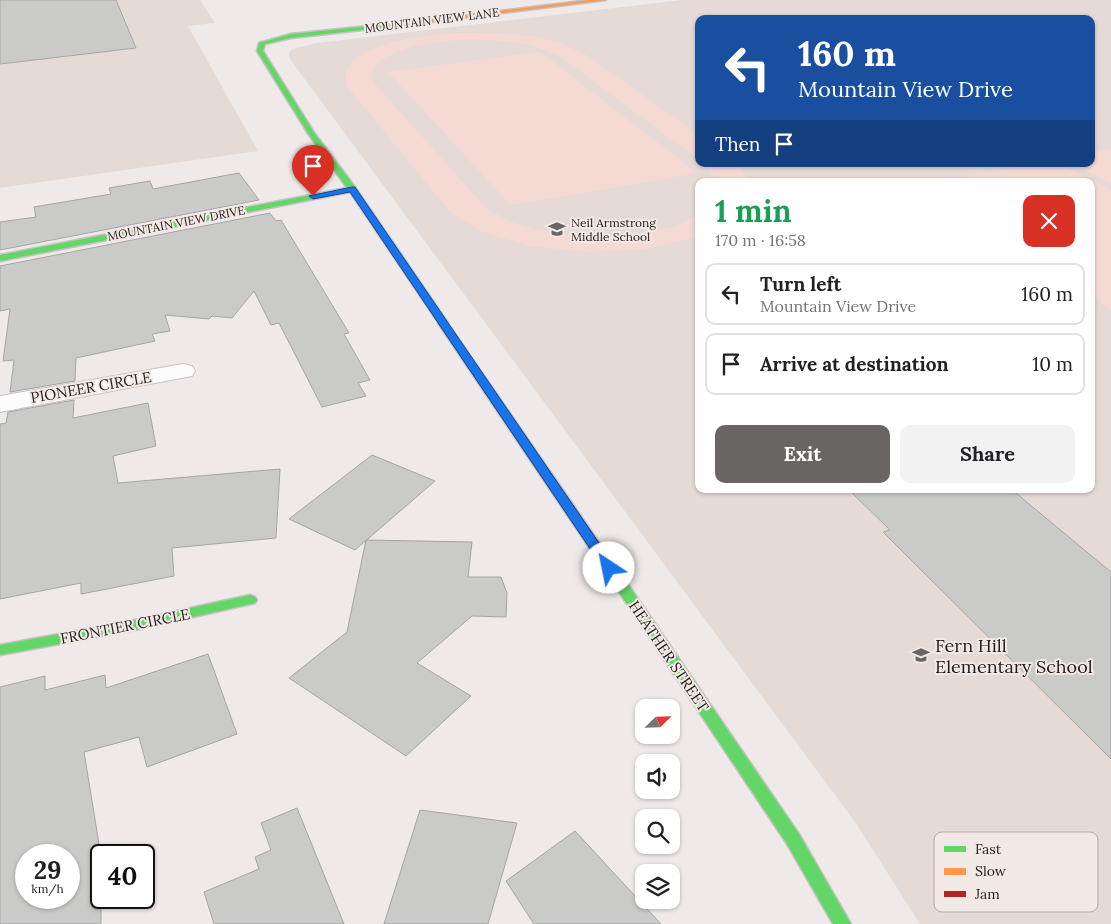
<!DOCTYPE html>
<html lang="en">
<head>
<meta charset="utf-8">
<style>
  :root { --surface:#fff; --page:#f2f2f2; --text:#202124; --muted:#757577; --line:#e0e0e0; --accent:#696564 }
  body { margin:0; font-family:Lora,serif; background:var(--page); color:var(--text); height:100vh; display:flex; flex-direction:column; font-size:19px; white-space:nowrap }
  * { box-sizing:border-box; margin:0 }
  p { font-size:16px; color:var(--muted) }
  .icon { flex:none; width:28px; height:28px; fill:none; stroke:currentColor; stroke-width:2; stroke-linecap:round; stroke-linejoin:round }
  .map { position:relative; flex:1; overflow:hidden }
  .details { position:absolute; left:695px; top:178px; width:400px; height:315px; display:flex; flex-direction:column; background:var(--surface); border-radius:10px; box-shadow:0 1px 4px #0004 }
  .details>* { flex:none }
  .top-card { position:absolute; left:695px; top:15px; width:400px; height:152px; border-radius:10px; box-shadow:0 1px 4px #0004; background:#1a4fa0; color:#fff; overflow:hidden }
  .needle { width:32px; rotate:67deg }
  .controls { position:absolute; left:635px; top:699px; display:grid; gap:10px }
  .controls a { display:grid; place-items:center; width:45px; height:45px; border-radius:10px; background:var(--surface); box-shadow:0 1px 4px #0004; font-size:25px }
  .speed { position:absolute; left:15px; top:844px; display:flex; gap:10px; font-size:25px; font-weight:700; text-align:center }
  .speed>* { display:grid; place-content:center; width:65px; height:65px; border-radius:50%; background:var(--surface); box-shadow:0 1px 4px #0004; line-height:1 }
  .speed small { font-size:12px; font-weight:400 }
  .speed .limit { border:2px solid #111; border-radius:8px; background:#fff; color:#111 }
  .pin { position:absolute; display:grid; place-items:center; width:42px; height:42px; color:#fff; margin:-51px -21px; border-radius:50% 50% 50% 0; rotate:-45deg; box-shadow:0 0 5px #0007 }
  .pin .icon { rotate:45deg }
  .me { position:absolute; width:55px; margin:-28px; rotate:326deg; stroke-linejoin:round; filter:drop-shadow(0 0 4px #0008) }
  .turn { display:flex; align-items:center; gap:18px; height:105px; padding:0 20px; font-size:22px }
  .turn .icon { width:65px; height:65px; stroke-width:2.5 }
  .turn b { display:block; font-size:35px; line-height:42px }
  .then { display:flex; align-items:center; height:48px; padding:0 20px; background:#0003; gap:10px; font-size:19px }
  .round { display:grid; place-items:center; flex:none; width:52px; height:52px; border-radius:10px; background:var(--page) }
  .headline { display:flex; align-items:center; justify-content:space-between; height:85px; padding:0 20px }
  h1 { font-size:30px; font-weight:700; line-height:38px; color:#1e9e55 }
  .action { display:flex; gap:10px; margin-top:auto; padding:10px 20px }
  .action a { flex:1; height:58px; border-radius:10px; background:var(--accent); color:#fff; font-size:20px; font-weight:700; line-height:58px; text-align:center }
  .action a+a { background:var(--page); color:var(--text) }
  ul { padding:0; list-style:none }
  li { display:flex; align-items:center; gap:15px; height:62px; margin:0 10px 8px; padding:0 10px; border:2px solid var(--line); border-radius:10px }
  li div { flex:1 }
  li b { display:block; font-size:19px }
  li em { font-style:normal }
  .map>svg:first-child { display:block }
  .built { fill:#e6dad7; fill-rule:evenodd }
  .green { fill:#f5dad4 }
  .building { fill:#cacac9; stroke:#a5a5a5; fill-rule:evenodd }
  .lines { fill:none; stroke-linecap:round; stroke-linejoin:round }
  .street-casing { stroke:#c6c2c1; stroke-width:2 }
  .fast-casing { stroke:#c6c2c1; stroke-width:3 }
  .slow-casing { stroke:#c6c2c1; stroke-width:3 }
  .jam-casing { stroke:#c6c2c1; stroke-width:3 }
  .street { fill:#fdfcfc; fill-rule:evenodd }
  .fast { fill:#63d668; fill-rule:evenodd }
  .slow { fill:#ff974d; fill-rule:evenodd }
  .jam { fill:#b3261e; fill-rule:evenodd }
  .route { fill:#1a73e8; stroke:#114b97 }
  .labels { text-anchor:middle; dominant-baseline:central; stroke-width:4; stroke-linejoin:round; paint-order:stroke }
  .far-street-label { font-size:12px; fill:#211d1c; stroke:#f2e8e6 }
  .far-poi-label { font-size:12px; fill:#211d1c; stroke:#f2e8e6; text-anchor:start }
  .street-label { font-size:15px; fill:#211d1c; stroke:#f2e8e6 }
  .near-poi-label { font-size:18px; fill:#211d1c; stroke:#f2e8e6; text-anchor:start }
  .key { fill:#f2e8e6; stroke:#b3aba9; stroke-width:1 }
  .key-label { font-size:14px; fill:#211d1c }
</style>
</head>
<body>
<div class="map">
<svg width="1111" height="924" viewBox="0 0 1111 924">
  <rect width="100%" height="100%" fill="#efeae9"/>
  <g class="built">
    <path d="M 0,0 L 200,0 L 215,23 L 188,26 L 258,151 L 0,188 Z"/>
    <path d="M 682,0 L 1111,0 L 1111,924 L 920,924 L 855,822 L 289,58 L 289,53 L 292,49 L 317,43 ZM 699,19 L 1091,19 L 1091,164 L 699,164 ZM 699,181 L 1091,181 L 1091,489 L 699,489 Z"/>
  </g>
  <g class="green">
    <path d="M 453,33 L 493,33 L 531,36 L 563,44 L 586,55 L 699,135 L 699,160 L 561,57 C 547,51 533,45 517,43 C 478,36 415,38 381,60 C 377,63 374,68 371,72 L 374,83 L 485,207 L 510,222 L 547,232 L 590,237 L 635,235 L 673,227 L 699,215 L 699,236 L 644,249 L 587,252 L 530,246 L 483,232 L 451,213 L 347,86 L 345,71 C 349,67 353,60 358,57 C 385,39 422,37 453,33 Z"/>
    <path d="M 540,52 L 697,173 L 511,205 L 388,72 Z"/>
    <path d="M 1111,149 L 1111,183 L 1073,164 L 1091,164 L 1091,153 Z"/>
    <path d="M 704,164 L 737,164 L 750,181 L 718,181 Z"/>
    <path d="M 1034,164 L 1060,164 L 1111,190 L 1111,309 L 1091,296 L 1091,181 L 936,181 Z"/>
  </g>
  <g class="building">
    <path d="M 0,0 L 116,0 L 136,48 L 0,64 Z"/>
    <path d="M 239,173 L 259,200 L 0,250 L 0,222 L 36,217 L 34,207 L 111,194 L 109,188 L 150,181 L 153,189 Z"/>
    <path d="M 270,213 L 276,221 L 281,220 L 349,333 L 344,334 L 370,380 L 358,383 L 366,396 L 322,407 L 279,323 L 271,325 L 254,291 L 232,318 L 212,316 L 209,319 L 165,315 L 170,331 L 152,334 L 155,341 L 76,358 L 75,381 L 10,392 L 14,360 L 3,361 L 10,309 L 0,311 L 0,266 Z"/>
    <path d="M 74,400 L 73,418 L 148,403 L 156,446 L 113,456 L 118,483 L 280,469 L 276,538 L 172,548 L 174,576 L 81,594 L 81,583 L 0,599 L 0,424 L 6,423 L 8,412 Z"/>
    <path d="M 372,455 L 435,481 L 355,550 L 289,519 Z"/>
    <path d="M 848,489 L 1011,489 L 1111,572 L 1111,759 L 883,532 L 890,530 Z"/>
    <path d="M 366,540 L 472,542 L 468,577 L 501,577 L 507,593 L 506,617 L 472,616 L 417,663 L 471,696 L 406,756 L 289,678 L 347,632 Z"/>
    <path d="M 208,654 L 237,734 L 147,767 L 139,737 L 84,752 L 101,856 L 101,924 L 0,924 L 0,687 L 45,676 L 45,690 L 105,675 L 106,688 ZM 26,855 L 69,855 L 69,898 L 26,898 Z"/>
    <path d="M 297,808 L 344,924 L 214,924 L 204,892 L 259,869 L 255,857 L 271,850 L 261,823 Z"/>
    <path d="M 420,810 L 517,823 L 488,924 L 384,924 Z"/>
    <path d="M 575,831 L 661,924 L 534,924 L 506,881 Z"/>
  </g>
  <g class="lines">
    <g class="street-casing">
      <path id="street" d="M 183,364 L 192,366 L 195,371 L 192,376 L 0,412 L 0,396 Z"/>
    </g>
    <g class="fast-casing">
      <g id="fast">
        <path d="M 399,23 L 397,26 L 291,38 L 265,44 L 263,51 L 315,134 L 355,187 L 448,323 L 446,325 L 440,325 L 350,192 L 0,261 L 0,255 L 347,188 L 309,135 L 257,51 L 259,43 L 291,34 Z"/>
        <path d="M 616,573 L 621,574 L 799,834 L 851,924 L 833,924 L 787,844 L 611,580 L 610,577 L 611,574 Z"/>
        <path d="M 250,595 L 255,597 L 257,600 L 255,603 L 140,629 L 0,655 L 0,645 L 140,619 Z"/>
      </g>
    </g>
    <g class="slow-casing">
      <path id="slow" d="M 590,0 L 606,0 L 397,26 L 394,24 Z"/>
    </g>
    <g class="jam-casing">
      <path id="jam" d="M 443,320 L 446,321 L 621,574 L 622,577 L 621,580 L 611,580 L 438,323 Z"/>
    </g>
    <use href="#street" class="street"/>
    <use href="#fast" class="fast"/>
    <use href="#slow" class="slow"/>
    <use href="#jam" class="jam"/>
  </g>
  <path class="route" d="M 352,187 L 355,187 L 614,565 L 616,568 L 614,571 L 605,571 L 350,192 L 313,199 L 309,196 Z"/>
  <defs>
    <g id="school-bare" transform="scale(1.35)"><path d="M0-5L7-2L0 1L-7-2ZM-4 1L0 2.5L4 1V4Q0 6-4 4Z" fill="#696564" stroke="#f2e8e6" stroke-width="2.5" paint-order="stroke"/></g>
  </defs>
  <g fill-rule="evenodd">
    <use href="#school-bare" x="557" y="229"/>
    <use href="#school-bare" x="921" y="655"/>
  </g>
  <g class="labels">
    <g class="far-street-label">
      <text transform="translate(432 20) rotate(-7)">MOUNTAIN VIEW LANE</text>
      <text transform="translate(176 223) rotate(-11)">MOUNTAIN VIEW DRIVE</text>
    </g>
    <g class="far-poi-label">
      <text x="571" y="222">Neil Armstrong<tspan x="571" dy="14">Middle School</tspan></text>
    </g>
    <g class="street-label">
      <text transform="translate(91 387) rotate(-10)">PIONEER CIRCLE</text>
      <text transform="translate(125 626) rotate(-11)">FRONTIER CIRCLE</text>
      <text transform="translate(669 656) rotate(56)">HEATHER STREET</text>
    </g>
    <g class="near-poi-label">
      <text x="935" y="645">Fern Hill<tspan x="935" dy="21">Elementary School</tspan></text>
    </g>
  </g>
  <rect x="934" y="832" width="164" height="80" rx="8" class="key"/>
  <rect x="944" y="846" width="22" height="6" fill="#63d668"/>
  <rect x="944" y="868" width="22" height="7" fill="#ff974d"/>
  <rect x="944" y="891" width="22" height="6" fill="#b3261e"/>
  <g class="key-label">
    <text x="975" y="854">Fast</text>
    <text x="975" y="876">Slow</text>
    <text x="975" y="899">Jam</text>
  </g>
</svg>
<div class="controls">
<a><svg class="needle" viewBox="-14 -14 28 28"><path d="M0-13l5 13h-10z" fill="#e53935"/><path d="M0 13l5-13h-10z" fill="#757577"/></svg></a>
<a><svg class="icon" aria-label="sound" viewBox="0 0 24 24"><path d="M4 9h4l5-4v14l-5-4H4zM17 9q2 3 0 6"/></svg></a>
<a><svg class="icon" aria-label="search" viewBox="0 0 24 24"><circle cx="10" cy="10" r="6"/><path d="M15 15l6 6"/></svg></a>
<a><svg class="icon" aria-label="layers" viewBox="0 0 24 24"><path d="M12 4l9 5-9 5-9-5zM3 14l9 5 9-5"/></svg></a>
</div>
<div class="speed"><div>29<small>km/h</small></div><div class="limit">40</div></div>
<div class="pin" style="left:313px;top:196px;background:#d93025"><svg class="icon" aria-label="arrive" viewBox="0 0 24 24"><path d="M6 21V4h12l-3 4 3 4H6"/></svg></div>
<svg class="me" style="left:609px;top:568px" viewBox="-20 -20 40 40"><circle r="19" fill="#fff"/><path d="M0-13L10 11 0 6-10 11z" fill="#1a73e8"/></svg>
<div class="top-card">
<div class="turn"><svg class="icon" aria-label="left" viewBox="0 0 24 24"><path d="M17 20v-9H6M10 6l-5 5 5 5"/></svg><div><b>160 m</b>Mountain View Drive</div></div>
<div class="then">Then<svg class="icon" aria-label="arrive" viewBox="0 0 24 24"><path d="M6 21V4h12l-3 4 3 4H6"/></svg></div>
</div>
<section class="details">
<div class="headline"><div><h1>1 min</h1><p>170 m · 16:58</p></div><a class="round" style="background:#d93025;color:#fff"><svg class="icon" aria-label="close" viewBox="0 0 24 24"><path d="M6 6l12 12M18 6L6 18"/></svg></a></div>
<ul>
<li><svg class="icon" aria-label="left" viewBox="0 0 24 24"><path d="M17 20v-9H6M10 6l-5 5 5 5"/></svg><div><b>Turn left</b><p>Mountain View Drive</p></div><em>160 m</em></li>
<li><svg class="icon" aria-label="arrive" viewBox="0 0 24 24"><path d="M6 21V4h12l-3 4 3 4H6"/></svg><div><b>Arrive at destination</b></div><em>10 m</em></li>
</ul>
<div class="action"><a>Exit</a><a>Share</a></div>
</section>
</div>
</body>
</html>
